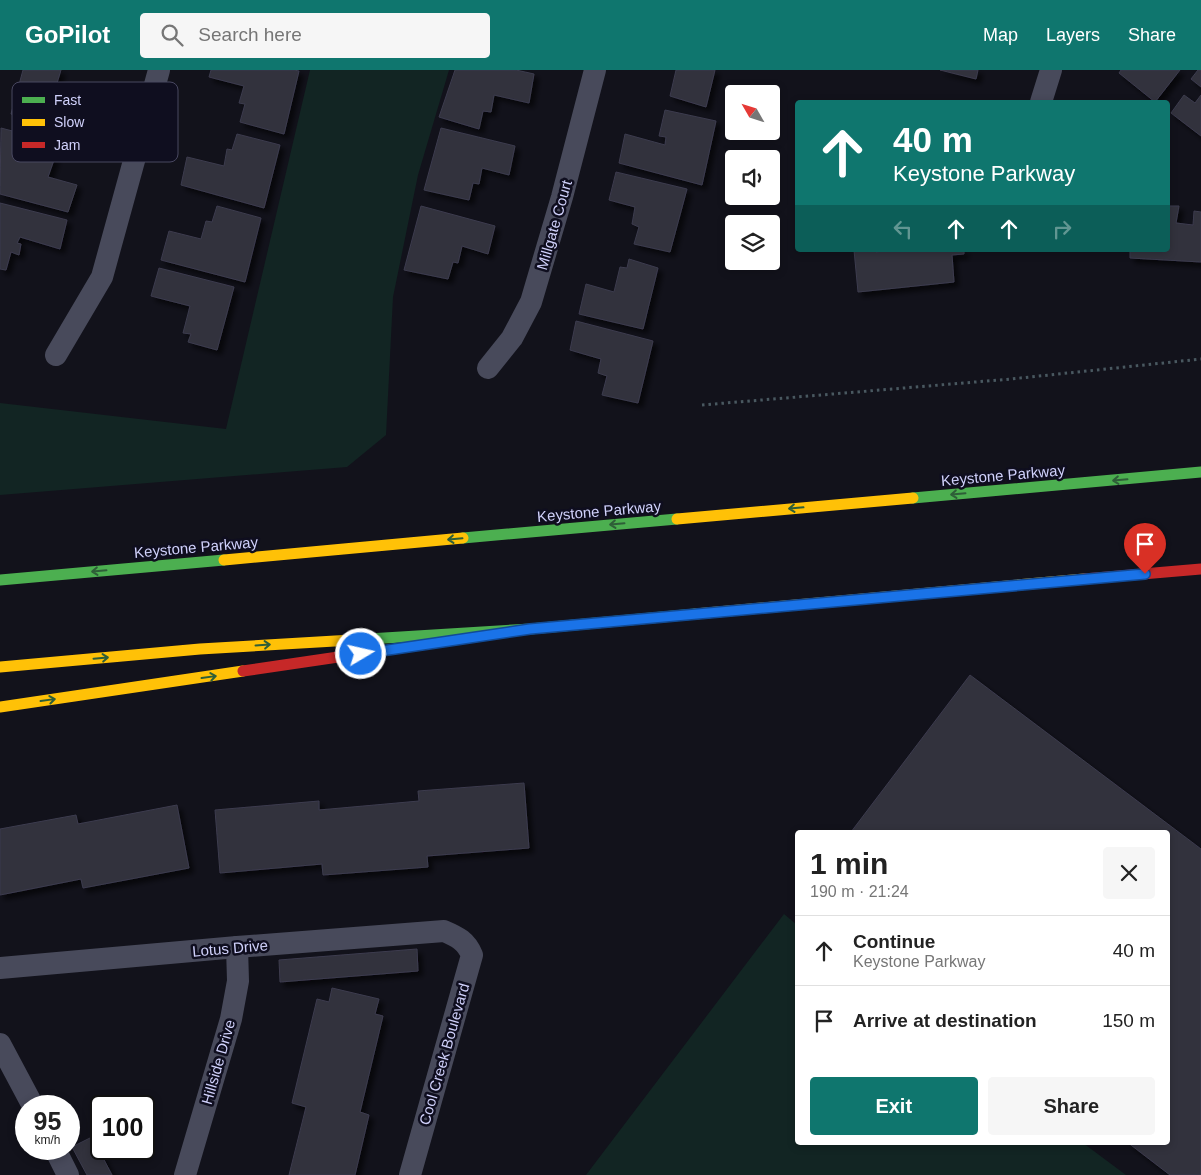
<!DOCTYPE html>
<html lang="en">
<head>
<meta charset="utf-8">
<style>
  :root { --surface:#fff; --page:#f6f6f6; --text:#222; --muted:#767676; --line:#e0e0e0; --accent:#0f766e }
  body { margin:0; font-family:Arial,sans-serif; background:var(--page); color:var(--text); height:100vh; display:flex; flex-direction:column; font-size:19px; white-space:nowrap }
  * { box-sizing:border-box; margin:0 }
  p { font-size:16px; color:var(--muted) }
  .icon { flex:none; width:28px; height:28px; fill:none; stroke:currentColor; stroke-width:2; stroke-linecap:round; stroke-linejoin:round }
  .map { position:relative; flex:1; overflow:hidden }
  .panel { position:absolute; left:795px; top:760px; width:375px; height:315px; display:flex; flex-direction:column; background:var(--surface); border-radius:5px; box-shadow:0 2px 8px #0003 }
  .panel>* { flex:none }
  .top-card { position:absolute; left:795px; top:30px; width:375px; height:152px; border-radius:5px; box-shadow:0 2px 8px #0003; background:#0f766e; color:#fff; overflow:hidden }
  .needle { width:32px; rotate:309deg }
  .buttons { position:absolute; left:725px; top:15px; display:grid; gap:10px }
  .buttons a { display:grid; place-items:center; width:55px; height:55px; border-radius:5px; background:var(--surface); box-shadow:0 2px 8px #0003; font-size:25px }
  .speed { position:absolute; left:15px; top:1025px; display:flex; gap:10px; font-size:25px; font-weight:700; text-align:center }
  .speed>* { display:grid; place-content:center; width:65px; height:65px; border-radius:50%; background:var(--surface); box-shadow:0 2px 8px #0003; line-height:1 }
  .speed small { font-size:12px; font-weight:400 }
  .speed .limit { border:2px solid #111; border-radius:8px; background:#fff; color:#111 }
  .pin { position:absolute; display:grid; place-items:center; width:42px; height:42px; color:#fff; margin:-51px -21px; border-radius:50% 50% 50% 0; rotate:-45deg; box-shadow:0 0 5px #0007 }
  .pin .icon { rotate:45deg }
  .me { position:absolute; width:55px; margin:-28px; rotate:81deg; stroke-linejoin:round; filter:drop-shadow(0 0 4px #0008) }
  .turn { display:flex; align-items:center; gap:18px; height:105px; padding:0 15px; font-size:22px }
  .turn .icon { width:65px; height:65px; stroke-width:2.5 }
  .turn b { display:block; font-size:35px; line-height:42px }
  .lanes { display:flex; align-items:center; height:48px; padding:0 15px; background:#0003; justify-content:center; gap:25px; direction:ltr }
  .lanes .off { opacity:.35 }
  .round { display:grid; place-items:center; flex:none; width:52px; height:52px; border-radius:5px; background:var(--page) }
  .head { display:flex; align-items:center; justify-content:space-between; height:85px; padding:0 15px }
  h1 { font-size:30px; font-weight:700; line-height:38px }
  .button { display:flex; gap:10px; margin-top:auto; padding:10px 15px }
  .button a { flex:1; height:58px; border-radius:5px; background:var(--accent); color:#fff; font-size:20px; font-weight:700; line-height:58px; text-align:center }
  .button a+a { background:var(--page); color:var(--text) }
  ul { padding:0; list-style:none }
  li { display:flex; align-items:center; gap:15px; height:70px; padding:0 15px; border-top:1px solid var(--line) }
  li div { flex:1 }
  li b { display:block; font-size:19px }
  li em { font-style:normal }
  header { display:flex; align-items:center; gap:30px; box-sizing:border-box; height:70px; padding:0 25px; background:var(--accent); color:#fff }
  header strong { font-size:24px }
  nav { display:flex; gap:28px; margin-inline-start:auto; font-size:18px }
  .search { width:350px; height:45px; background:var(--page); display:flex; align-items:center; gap:12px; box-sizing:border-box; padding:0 18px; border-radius:5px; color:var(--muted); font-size:19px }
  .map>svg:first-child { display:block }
  .green { fill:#122523 }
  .building { fill:#30303d; stroke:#3d3c4e; filter:url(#shadow) }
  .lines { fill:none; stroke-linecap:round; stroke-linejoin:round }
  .path { stroke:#495860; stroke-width:3; stroke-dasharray:2.5 4; stroke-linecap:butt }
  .street { stroke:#484a5b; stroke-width:22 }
  .fast { stroke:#4caf50; stroke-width:11 }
  .slow { stroke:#ffc107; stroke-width:11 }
  .jam { stroke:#c62828; stroke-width:11 }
  .oneway { stroke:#2e5e38 }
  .route-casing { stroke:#114b97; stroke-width:12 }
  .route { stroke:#1a73e8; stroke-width:9 }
  .labels { text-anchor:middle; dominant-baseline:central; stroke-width:5; stroke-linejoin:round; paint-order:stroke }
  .street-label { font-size:15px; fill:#d0d1fb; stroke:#0f0e1f }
  .key { fill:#0f0e1f; stroke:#494861; stroke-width:1 }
  .key-label { font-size:14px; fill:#d0d1fb }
</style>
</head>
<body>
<header>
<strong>GoPilot</strong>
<div class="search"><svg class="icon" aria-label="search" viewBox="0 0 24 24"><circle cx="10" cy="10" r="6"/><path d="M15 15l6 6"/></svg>Search here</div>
<nav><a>Map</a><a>Layers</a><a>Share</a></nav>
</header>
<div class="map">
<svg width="1201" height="1105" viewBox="0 0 1201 1105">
  <defs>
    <filter id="shadow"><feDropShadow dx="4.5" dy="4.5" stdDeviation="2.5" flood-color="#0009"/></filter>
  </defs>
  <rect width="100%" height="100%" fill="#12121b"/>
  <g class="green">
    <path d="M 310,0 L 449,0 L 418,105 L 393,227 L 386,365 L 347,397 L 0,425 L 0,333 L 226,359 Z"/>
    <path d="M 784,844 L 797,855 L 798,1072 L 1083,1073 L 1126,1105 L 586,1105 Z"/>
  </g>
  <g class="building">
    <path d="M 23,0 L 61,0 L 57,13 L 66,16 L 63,31 L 94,40 L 86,68 L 11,44 Z"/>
    <path d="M 211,0 L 294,0 L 299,1 L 284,64 L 240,52 L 245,34 L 239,33 L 244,16 L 209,7 Z"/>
    <path d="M 455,0 L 516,0 L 534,4 L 529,33 L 494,25 L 491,42 L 483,41 L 479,59 L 439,47 Z"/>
    <path d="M 676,0 L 715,0 L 706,37 L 670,26 Z"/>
    <path d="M 940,0 L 978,0 L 976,9 Z"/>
    <path d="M 1121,0 L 1180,0 L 1155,32 L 1119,3 Z"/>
    <path d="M 1198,0 L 1201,0 L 1201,17 L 1191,9 Z"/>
    <path d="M 1184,25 L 1195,33 L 1201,25 L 1201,66 L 1171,43 Z"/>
    <path d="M 665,40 L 716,51 L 702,115 L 619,93 L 625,64 L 665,75 L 666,67 L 659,66 Z"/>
    <path d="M 1,58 L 54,72 L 49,86 L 55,87 L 48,107 L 77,115 L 68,142 L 0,124 Z"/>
    <path d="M 441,58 L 515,76 L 509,105 L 482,98 L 479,114 L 473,113 L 469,130 L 424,120 Z"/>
    <path d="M 237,64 L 280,75 L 264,138 L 181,115 L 187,87 L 224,96 L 227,79 L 232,80 Z"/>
    <path d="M 616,102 L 687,119 L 670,182 L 634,174 L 639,157 L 632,154 L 635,137 L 609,130 Z"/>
    <path d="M 0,133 L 67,150 L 60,179 L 20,167 L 17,173 L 21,174 L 19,185 L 11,182 L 6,200 L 0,199 Z"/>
    <path d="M 217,136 L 261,148 L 245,212 L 161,190 L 169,161 L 201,169 L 206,151 L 212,152 Z"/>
    <path d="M 421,136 L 495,156 L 488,184 L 462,176 L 458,193 L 453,192 L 448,209 L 404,200 Z"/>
    <path d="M 1168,136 L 1179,136 L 1176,153 L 1193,155 L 1194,141 L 1201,142 L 1201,192 L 1130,188 L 1130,180 L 1168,180 Z"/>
    <path d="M 854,180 L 875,180 L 876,182 L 892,180 L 964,180 L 964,184 L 952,185 L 954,212 L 858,222 Z"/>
    <path d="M 629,189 L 658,198 L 643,259 L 579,244 L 586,214 L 614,222 L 620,197 L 627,198 Z"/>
    <path d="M 159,198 L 234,217 L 217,280 L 188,272 L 191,264 L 183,263 L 190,236 L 151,226 Z"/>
    <path d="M 576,251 L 653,271 L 638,333 L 602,325 L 607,306 L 598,303 L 601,289 L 570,280 Z"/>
    <path d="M 970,605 L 1201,779 L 1201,1105 L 1170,1105 L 1127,1072 L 1168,1072 L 1168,762 L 851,762 Z"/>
    <path d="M 524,713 L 529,778 L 427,786 L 428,797 L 323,805 L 322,794 L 220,803 L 215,740 L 319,731 L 319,740 L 419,731 L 418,721 Z"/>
    <path d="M 177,735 L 189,798 L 83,818 L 81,809 L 0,825 L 0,759 L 76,745 L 78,754 Z"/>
    <path d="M 417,879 L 418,901 L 280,912 L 279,890 Z"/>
    <path d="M 332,918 L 379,929 L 375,944 L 383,946 L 360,1042 L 369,1045 L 355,1105 L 289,1105 L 306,1037 L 292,1033 L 317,929 L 329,932 Z"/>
    <path d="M 92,1067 L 112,1105 L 87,1105 L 72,1077 Z"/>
  </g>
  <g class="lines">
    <path class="path" d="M 702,335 L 1011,309 L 1201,289"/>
    <g class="street">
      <path d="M 1041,32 L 1051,0"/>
      <path d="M 56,285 L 102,207 L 159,0"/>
      <path d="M 488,298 L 512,268 L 531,232 L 562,127 L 595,0"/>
      <path d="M 0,898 L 237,877 L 444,861 C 458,867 466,871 472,885 L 410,1105"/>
      <path d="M 0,974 L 33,1036"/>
      <path d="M 55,1079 L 68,1105"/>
      <path d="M 185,1105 L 231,949 L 238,911 L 237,877"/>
    </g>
    <g class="fast">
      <path d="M 913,428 L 1201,402"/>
      <path d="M 463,468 L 677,449"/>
      <path d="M 0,510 L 224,490"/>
      <path d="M 352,570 L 530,559 L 695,544"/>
    </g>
    <g class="slow">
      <path d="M 677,449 L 913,428"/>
      <path d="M 224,490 L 463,468"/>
      <path d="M 695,544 L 1084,509"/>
      <path d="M 0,597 L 200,579 L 352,570"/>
      <path d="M 0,637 L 243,601"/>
    </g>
    <g class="jam">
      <path d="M 1084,509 L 1201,499"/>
      <path d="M 243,601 L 345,586"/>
    </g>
  </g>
  <defs><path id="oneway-shaft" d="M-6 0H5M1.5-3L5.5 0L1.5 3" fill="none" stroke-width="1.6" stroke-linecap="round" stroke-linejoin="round" transform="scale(1.25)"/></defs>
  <g class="oneway">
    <use href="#oneway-shaft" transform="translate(1120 410) rotate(175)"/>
    <use href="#oneway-shaft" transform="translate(958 424) rotate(175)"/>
    <use href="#oneway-shaft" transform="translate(796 438) rotate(175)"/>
    <use href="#oneway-shaft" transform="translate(617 454) rotate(175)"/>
    <use href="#oneway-shaft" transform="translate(455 469) rotate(175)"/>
    <use href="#oneway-shaft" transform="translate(99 501) rotate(175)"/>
    <use href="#oneway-shaft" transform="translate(263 575) rotate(-4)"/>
    <use href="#oneway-shaft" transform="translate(101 588) rotate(-5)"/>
    <use href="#oneway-shaft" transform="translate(209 607) rotate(-8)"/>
    <use href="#oneway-shaft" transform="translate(48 630) rotate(-8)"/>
  </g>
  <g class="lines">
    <g class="route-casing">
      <path id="route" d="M 361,584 L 530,559 L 1145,504"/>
    </g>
    <use href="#route" class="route"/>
  </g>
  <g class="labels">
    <g class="street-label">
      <text transform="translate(554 155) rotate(-74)">Millgate Court</text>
      <text transform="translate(1003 405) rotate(-5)">Keystone Parkway</text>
      <text transform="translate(599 441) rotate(-5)">Keystone Parkway</text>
      <text transform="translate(196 477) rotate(-5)">Keystone Parkway</text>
      <text transform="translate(230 878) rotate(-5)">Lotus Drive</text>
      <text transform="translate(444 984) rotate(-74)">Cool Creek Boulevard</text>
      <text transform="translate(218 992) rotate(-74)">Hillside Drive</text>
    </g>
  </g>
  <rect x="12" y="12" width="166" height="80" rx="8" class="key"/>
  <rect x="22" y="27" width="23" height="6" fill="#4caf50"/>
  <rect x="22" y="49" width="23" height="7" fill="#ffc107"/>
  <rect x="22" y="72" width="23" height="6" fill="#c62828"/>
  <g class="key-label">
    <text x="54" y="35">Fast</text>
    <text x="54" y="57">Slow</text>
    <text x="54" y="80">Jam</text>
  </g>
</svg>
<div class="buttons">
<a><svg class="needle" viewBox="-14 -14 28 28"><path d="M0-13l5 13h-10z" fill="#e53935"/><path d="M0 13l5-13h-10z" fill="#767676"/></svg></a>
<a><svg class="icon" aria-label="sound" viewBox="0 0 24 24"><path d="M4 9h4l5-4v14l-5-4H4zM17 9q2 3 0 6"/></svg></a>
<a><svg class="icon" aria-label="layers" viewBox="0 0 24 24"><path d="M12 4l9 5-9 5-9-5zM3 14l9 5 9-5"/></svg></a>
</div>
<div class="speed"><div>95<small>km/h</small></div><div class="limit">100</div></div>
<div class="pin" style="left:1145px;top:504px;background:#d93025"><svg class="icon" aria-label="arrive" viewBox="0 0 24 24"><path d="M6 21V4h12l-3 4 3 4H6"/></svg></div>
<svg class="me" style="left:361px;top:584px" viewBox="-20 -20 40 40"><circle r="17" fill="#1a73e8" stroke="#fff" stroke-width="3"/><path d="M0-11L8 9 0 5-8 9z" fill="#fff"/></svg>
<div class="top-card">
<div class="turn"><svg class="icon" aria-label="ahead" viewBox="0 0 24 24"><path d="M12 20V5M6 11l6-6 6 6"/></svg><div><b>40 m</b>Keystone Parkway</div></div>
<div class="lanes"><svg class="icon off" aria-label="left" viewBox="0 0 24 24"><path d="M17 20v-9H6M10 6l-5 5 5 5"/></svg><svg class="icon" aria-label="ahead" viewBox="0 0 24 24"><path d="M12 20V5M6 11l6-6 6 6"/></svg><svg class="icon" aria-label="ahead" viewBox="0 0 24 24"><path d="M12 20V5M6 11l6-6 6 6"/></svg><svg class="icon off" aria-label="right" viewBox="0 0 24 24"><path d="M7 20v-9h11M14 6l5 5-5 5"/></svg></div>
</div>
<section class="panel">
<div class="head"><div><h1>1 min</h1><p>190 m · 21:24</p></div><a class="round"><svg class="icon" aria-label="close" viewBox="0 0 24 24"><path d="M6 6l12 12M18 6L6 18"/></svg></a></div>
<ul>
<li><svg class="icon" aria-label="ahead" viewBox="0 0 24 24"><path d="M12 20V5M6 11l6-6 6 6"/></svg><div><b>Continue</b><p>Keystone Parkway</p></div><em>40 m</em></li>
<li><svg class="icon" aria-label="arrive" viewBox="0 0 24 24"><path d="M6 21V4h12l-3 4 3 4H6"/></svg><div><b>Arrive at destination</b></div><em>150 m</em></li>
</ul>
<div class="button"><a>Exit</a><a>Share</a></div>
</section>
</div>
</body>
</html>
